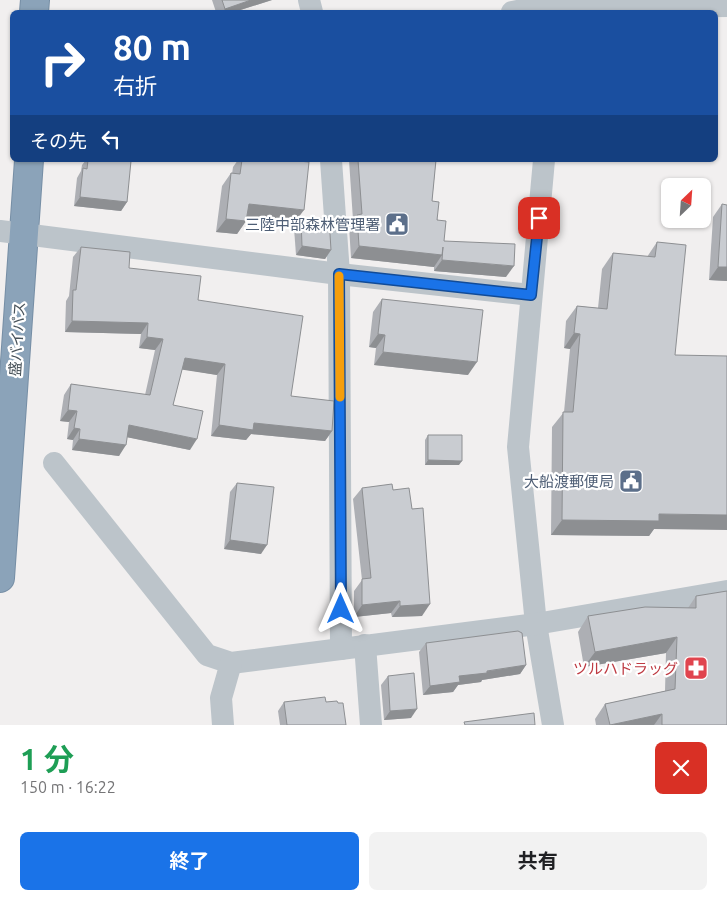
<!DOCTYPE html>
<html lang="ja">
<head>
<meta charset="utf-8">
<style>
  :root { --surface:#fff; --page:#f2f2f2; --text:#202124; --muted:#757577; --accent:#1a73e8 }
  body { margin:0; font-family:Ubuntu,"Noto Sans JP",sans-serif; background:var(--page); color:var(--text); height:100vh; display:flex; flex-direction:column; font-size:19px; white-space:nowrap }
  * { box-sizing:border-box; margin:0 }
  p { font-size:16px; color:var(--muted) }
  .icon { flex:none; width:28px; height:28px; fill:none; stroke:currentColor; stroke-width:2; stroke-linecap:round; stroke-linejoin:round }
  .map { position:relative; height:725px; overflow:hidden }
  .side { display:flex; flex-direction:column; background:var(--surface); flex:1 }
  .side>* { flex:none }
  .banner { position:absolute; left:10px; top:10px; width:708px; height:152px; border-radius:8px; box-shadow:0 1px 4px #0004; background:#1a4fa0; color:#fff; overflow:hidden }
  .needle { width:32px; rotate:25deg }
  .tools { position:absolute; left:661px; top:178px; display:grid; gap:10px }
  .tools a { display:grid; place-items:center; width:50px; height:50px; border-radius:8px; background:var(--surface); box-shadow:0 1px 4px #0004; font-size:25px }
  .pin { position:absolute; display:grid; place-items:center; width:42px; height:42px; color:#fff; margin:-21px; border-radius:10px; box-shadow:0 2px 8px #0006 }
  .me { position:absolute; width:55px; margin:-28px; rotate:0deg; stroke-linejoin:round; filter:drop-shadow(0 0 4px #0008) }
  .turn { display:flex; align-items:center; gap:18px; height:105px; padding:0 20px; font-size:22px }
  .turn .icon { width:65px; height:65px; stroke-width:2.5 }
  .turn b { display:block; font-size:35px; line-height:42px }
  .then { display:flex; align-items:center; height:48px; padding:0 20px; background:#0003; gap:10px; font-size:19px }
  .round { display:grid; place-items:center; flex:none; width:52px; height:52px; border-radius:8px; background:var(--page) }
  .headline { display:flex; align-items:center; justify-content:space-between; height:85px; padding:0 20px }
  h1 { font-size:30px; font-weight:700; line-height:38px; color:#1e9e55 }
  .cta { display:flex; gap:10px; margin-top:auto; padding:10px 20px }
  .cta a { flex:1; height:58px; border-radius:8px; background:var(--accent); color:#fff; font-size:20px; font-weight:700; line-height:58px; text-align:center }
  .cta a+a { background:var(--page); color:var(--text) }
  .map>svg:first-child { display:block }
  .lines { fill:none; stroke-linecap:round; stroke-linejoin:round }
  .highway-casing { stroke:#768ea5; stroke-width:30 }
  .street { stroke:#bcc4ca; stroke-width:22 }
  .highway { stroke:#8ba3b9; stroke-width:28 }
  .wall { fill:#adafb4 }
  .shaded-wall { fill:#8d8f92 }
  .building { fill:#c9ccd1; stroke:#8d8f92 }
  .route-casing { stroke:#114b97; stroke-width:12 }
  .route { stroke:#1a73e8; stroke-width:9 }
  .slow { stroke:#f59e0b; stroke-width:9 }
  .labels { text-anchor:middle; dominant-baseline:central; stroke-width:4.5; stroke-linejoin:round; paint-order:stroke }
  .service-label { font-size:15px; fill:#4e5e75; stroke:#fff; text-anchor:end }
  .street-label { font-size:15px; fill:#49535a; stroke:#fff }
  .health-label { font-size:15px; fill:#be3a42; stroke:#fff; text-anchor:end }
</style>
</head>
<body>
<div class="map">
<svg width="727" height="725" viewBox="0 0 727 725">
  <rect width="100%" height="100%" fill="#f1efef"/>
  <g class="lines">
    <g class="highway-casing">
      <g id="highway">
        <path d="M 34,12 L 35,0"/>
        <path d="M 0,578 L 29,160"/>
      </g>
    </g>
    <g class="street">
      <path d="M 309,0 L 312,12"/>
      <path d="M 512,12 L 560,3 L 607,8 L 727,6"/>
      <path d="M 331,160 L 339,274 L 341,649"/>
      <path d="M 544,160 L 518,447 L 536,624 L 553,725"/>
      <path d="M 0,231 L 339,274 L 531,295"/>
      <path d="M 54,463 L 207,655 L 231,663 L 536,624 L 727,591"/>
      <path d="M 365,645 L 371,725"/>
      <path d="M 223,725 L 221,698 L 231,663"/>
    </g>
    <use href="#highway" class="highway"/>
  </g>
  <g class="wall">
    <path d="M 212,0 L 272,0 L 234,12 L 216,12 Z"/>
    <path d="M 86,160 L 121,160 L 127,202 L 121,211 L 74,206 L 77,178 L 81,171 L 82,165 Z"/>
    <path d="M 238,160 L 288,160 L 295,222 L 247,218 L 246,221 L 237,234 L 216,232 L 222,186 L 231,173 L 232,174 L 233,167 Z"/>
    <path d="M 349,160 L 436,160 L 432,201 L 444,241 L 506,277 L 434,271 L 434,266 L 434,267 L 351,258 L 349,226 L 353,220 Z"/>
    <path d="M 722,204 L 727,281 L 709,280 L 713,217 Z"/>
    <path d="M 301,219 L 331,250 L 325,259 L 296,255 L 294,228 Z"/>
    <path d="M 657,242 L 654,529 L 649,536 L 551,535 L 552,427 L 564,412 L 570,349 L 564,348 L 566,321 L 577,306 L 598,308 L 602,269 L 613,253 L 647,257 Z"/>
    <path d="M 81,247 L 198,300 L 291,396 L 332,431 L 325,441 L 251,434 L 246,440 L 211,436 L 217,375 L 182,369 L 173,405 L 190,450 L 127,437 L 119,456 L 72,450 L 73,440 L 67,439 L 69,422 L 60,421 L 64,395 L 71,384 L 145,395 L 155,350 L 139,348 L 141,334 L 65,332 L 66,301 L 69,296 L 73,257 Z"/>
    <path d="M 382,299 L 468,375 L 374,365 L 376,348 L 369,347 L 373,312 Z"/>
    <path d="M 428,435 L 459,465 L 425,465 L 425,440 Z"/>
    <path d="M 237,483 L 261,554 L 224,549 L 230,492 Z"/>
    <path d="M 362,488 L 393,490 L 422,616 L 392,617 L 391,613 L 354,617 L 354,591 L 362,580 L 353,499 Z"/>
    <path d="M 696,596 L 727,725 L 596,725 L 595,719 L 605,704 L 665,691 L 666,653 L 584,667 L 578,632 L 588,616 L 688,608 Z"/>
    <path d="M 426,643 L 526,665 L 520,674 L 482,680 L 481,682 L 458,685 L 453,692 L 423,695 L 419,652 Z"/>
    <path d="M 388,676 L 411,718 L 384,720 L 381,685 Z"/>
    <path d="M 284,702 L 326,702 L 346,725 L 280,725 L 278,711 Z"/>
  </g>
  <g class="shaded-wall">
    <path d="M 251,0 L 272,0 L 234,12 L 222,12 L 225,9 Z"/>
    <path d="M 80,197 L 127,202 L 121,211 L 74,206 Z"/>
    <path d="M 249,204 L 304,210 L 295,222 L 239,217 Z"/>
    <path d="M 226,219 L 246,221 L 237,234 L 216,232 Z"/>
    <path d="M 302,246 L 331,250 L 325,259 L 296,255 Z"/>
    <path d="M 359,246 L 442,255 L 434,267 L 351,258 Z"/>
    <path d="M 442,260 L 514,266 L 506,277 L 434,271 Z"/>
    <path d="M 718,267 L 727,267 L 727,281 L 709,280 Z"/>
    <path d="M 72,321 L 148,323 L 141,334 L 65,332 Z"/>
    <path d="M 574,333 L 580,334 L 570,349 L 564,348 Z"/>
    <path d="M 378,334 L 385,335 L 376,348 L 369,347 Z"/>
    <path d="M 147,337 L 163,339 L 155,350 L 139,348 Z"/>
    <path d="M 383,352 L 477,362 L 468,375 L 374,365 Z"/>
    <path d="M 185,358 L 225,364 L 217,375 L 178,369 Z"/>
    <path d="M 68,410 L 77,411 L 69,422 L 60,421 Z"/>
    <path d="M 254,423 L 332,431 L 325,441 L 251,434 L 246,440 L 211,436 L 219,425 Z"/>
    <path d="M 129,425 L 197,439 L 190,450 L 121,436 Z"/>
    <path d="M 74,428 L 80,429 L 73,440 L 67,439 Z"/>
    <path d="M 79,439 L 126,445 L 119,456 L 72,450 Z"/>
    <path d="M 428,460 L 462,461 L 459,465 L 425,465 Z"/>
    <path d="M 659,514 L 727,515 L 727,530 L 654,529 L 649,536 L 551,535 L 562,520 Z"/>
    <path d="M 230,540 L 267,545 L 261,554 L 224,549 Z"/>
    <path d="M 400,601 L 391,613 L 354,617 L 362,605 Z"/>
    <path d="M 430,604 L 422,616 L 392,617 L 400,606 Z"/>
    <path d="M 677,637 L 666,653 L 584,667 L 595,652 Z"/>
    <path d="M 526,665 L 520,674 L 482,680 L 481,682 L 458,685 L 453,692 L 423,695 L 430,686 L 459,676 Z"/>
    <path d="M 417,709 L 411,718 L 384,720 L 390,711 Z"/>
    <path d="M 662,714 L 654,725 L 610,725 Z"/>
  </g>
  <g class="building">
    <path d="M 222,0 L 251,0 L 225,9 Z"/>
    <path d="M 88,160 L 121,160 L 131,161 L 127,202 L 80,197 L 83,168 L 87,169 Z"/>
    <path d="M 242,160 L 288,160 L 309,162 L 304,210 L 249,204 L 246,221 L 226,219 L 231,173 L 240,174 Z"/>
    <path d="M 358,160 L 436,160 L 432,201 L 439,202 L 437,220 L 446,221 L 444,241 L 515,244 L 514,266 L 442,260 L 443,247 L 442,255 L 359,246 L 357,215 L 362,214 Z"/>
    <path d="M 722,204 L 727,205 L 727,267 L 718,267 Z"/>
    <path d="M 329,218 L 331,250 L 302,246 L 301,219 Z"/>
    <path d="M 657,242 L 686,245 L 675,355 L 727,356 L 727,515 L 659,514 L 659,521 L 562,520 L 563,412 L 573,412 L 580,334 L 574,333 L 577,306 L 607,309 L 613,253 L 655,257 Z"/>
    <path d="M 81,247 L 130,252 L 129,268 L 201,276 L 198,300 L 303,316 L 291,396 L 334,401 L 332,431 L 254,423 L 253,430 L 219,425 L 225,364 L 185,358 L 173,405 L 203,411 L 197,439 L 129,425 L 126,445 L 79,439 L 80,429 L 74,428 L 77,411 L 68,410 L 71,384 L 150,395 L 163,339 L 147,337 L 148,323 L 72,321 L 73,290 L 76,290 Z"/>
    <path d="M 382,299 L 483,310 L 477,362 L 383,352 L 385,335 L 378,334 Z"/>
    <path d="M 428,435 L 462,435 L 462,461 L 428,460 Z"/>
    <path d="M 237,483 L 274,487 L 267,545 L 230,540 Z"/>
    <path d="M 392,484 L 393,490 L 409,488 L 412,509 L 423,508 L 430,604 L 400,606 L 400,601 L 362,605 L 362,579 L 371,578 L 362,488 Z"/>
    <path d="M 727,591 L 727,725 L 662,725 L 662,714 L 610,725 L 605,704 L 675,689 L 677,637 L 595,652 L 588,616 L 645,607 L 696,608 L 696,596 Z"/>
    <path d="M 518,631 L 522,633 L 526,665 L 487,671 L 487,673 L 459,676 L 460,682 L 430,686 L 426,643 Z"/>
    <path d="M 414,673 L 417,709 L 390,711 L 388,676 Z"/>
    <path d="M 325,697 L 326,702 L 337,701 L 338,703 L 343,703 L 346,725 L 287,725 L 284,702 Z"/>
    <path d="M 534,713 L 535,725 L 465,725 L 464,722 Z"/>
  </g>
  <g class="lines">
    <g class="route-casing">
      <path id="route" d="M 341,609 L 339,274 L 531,295 L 539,218"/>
    </g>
    <use href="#route" class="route"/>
    <path class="slow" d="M 339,276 L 340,397"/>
  </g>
  <defs>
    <g id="civic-square" transform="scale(1.25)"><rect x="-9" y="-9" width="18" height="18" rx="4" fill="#5c6f8a" stroke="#fff"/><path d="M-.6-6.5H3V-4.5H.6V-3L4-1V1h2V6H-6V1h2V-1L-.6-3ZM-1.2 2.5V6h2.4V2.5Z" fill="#fff"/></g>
    <g id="pharmacy-square" transform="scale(1.25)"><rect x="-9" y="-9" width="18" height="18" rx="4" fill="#e0444e" stroke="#fff"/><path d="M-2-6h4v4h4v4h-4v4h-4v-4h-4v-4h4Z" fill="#fff"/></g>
  </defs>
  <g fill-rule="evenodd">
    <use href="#civic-square" x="397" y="224"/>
    <use href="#civic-square" x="631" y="481"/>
    <use href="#pharmacy-square" x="696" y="668"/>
  </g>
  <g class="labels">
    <g class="service-label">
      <text x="380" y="224">三陸中部森林管理署</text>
      <text x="614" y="481">大船渡郵便局</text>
    </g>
    <g class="street-label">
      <text transform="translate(17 339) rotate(-86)">盛バイパス</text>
    </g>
    <g class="health-label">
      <text x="678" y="668">ツルハドラッグ</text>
    </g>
  </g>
</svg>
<div class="tools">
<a><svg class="needle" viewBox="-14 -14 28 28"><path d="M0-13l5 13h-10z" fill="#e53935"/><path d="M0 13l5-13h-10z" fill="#757577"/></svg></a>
</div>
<div class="pin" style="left:539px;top:218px;background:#d93025"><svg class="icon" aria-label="arrive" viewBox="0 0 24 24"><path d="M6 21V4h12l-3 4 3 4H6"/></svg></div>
<svg class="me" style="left:341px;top:609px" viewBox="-20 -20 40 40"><path d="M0-17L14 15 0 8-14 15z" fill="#1a73e8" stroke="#fff" stroke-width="4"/></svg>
<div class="banner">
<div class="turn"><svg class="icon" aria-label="right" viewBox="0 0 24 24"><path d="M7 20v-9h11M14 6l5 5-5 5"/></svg><div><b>80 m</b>右折</div></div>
<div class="then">その先<svg class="icon" aria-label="left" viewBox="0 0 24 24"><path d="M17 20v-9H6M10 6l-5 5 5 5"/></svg></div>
</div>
</div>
<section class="side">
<div class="headline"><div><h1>1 分</h1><p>150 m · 16:22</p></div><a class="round" style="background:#d93025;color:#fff"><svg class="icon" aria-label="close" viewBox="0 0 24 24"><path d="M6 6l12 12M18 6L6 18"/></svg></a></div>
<div class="cta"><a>終了</a><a>共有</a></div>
</section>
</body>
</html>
